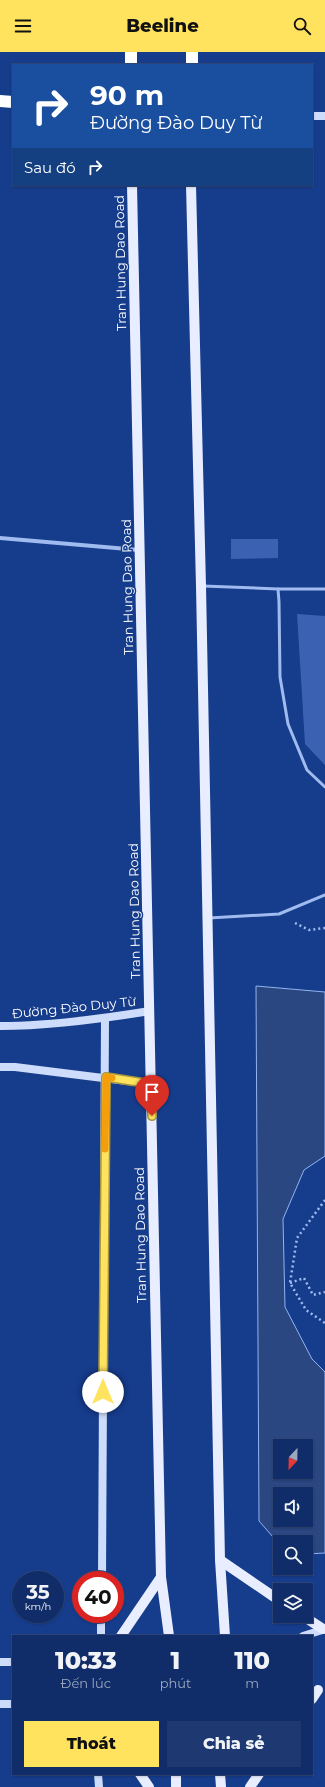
<!DOCTYPE html>
<html lang="vi">
<head>
<meta charset="utf-8">
<style>
  :root { --surface:#102d69; --page:#1e3971; --text:#f1f3f6; --muted:#9ca8c0; --line:#30497d; --accent:#ffe35e }
  body { margin:0; font-family:Montserrat,sans-serif; background:var(--page); color:var(--text); height:100vh; display:flex; flex-direction:column; font-size:15px; white-space:nowrap }
  * { box-sizing:border-box; margin:0 }
  p { font-size:13px; color:var(--muted) }
  .icon { flex:none; width:22px; height:22px; fill:none; stroke:currentColor; stroke-width:2; stroke-linecap:round; stroke-linejoin:round }
  .map { position:relative; flex:1; overflow:hidden }
  .panel { position:absolute; left:12px; top:1583px; width:301px; height:140px; display:flex; flex-direction:column; background:var(--surface); border-radius:0px; box-shadow:0 1px 3px #0004,0 0 0 1px var(--line) }
  .panel>* { flex:none }
  .guide { position:absolute; left:12px; top:12px; width:301px; height:122px; border-radius:0px; box-shadow:0 1px 3px #0004,0 0 0 1px var(--line); background:#1a4fa0; color:#fff; overflow:hidden }
  .needle { width:26px; rotate:202deg }
  .controls { position:absolute; left:273px; top:1387px; display:grid; gap:8px }
  .controls a { display:grid; place-items:center; width:40px; height:40px; border-radius:0px; background:var(--surface); box-shadow:0 1px 3px #0004,0 0 0 1px var(--line); font-size:20px }
  .speed { position:absolute; left:12px; top:1519px; display:flex; gap:8px; font-size:20px; font-weight:700; text-align:center }
  .speed>* { display:grid; place-content:center; width:52px; height:52px; border-radius:50%; background:var(--surface); box-shadow:0 1px 3px #0004,0 0 0 1px var(--line); line-height:1 }
  .speed small { font-size:10px; font-weight:400 }
  .speed .limit { border:6px solid #d22; background:#fff; color:#111 }
  .pin { position:absolute; display:grid; place-items:center; width:34px; height:34px; color:#fff; margin:-41px -17px; border-radius:50% 50% 50% 0; rotate:-45deg; box-shadow:0 0 4px #0007 }
  .pin .icon { rotate:45deg }
  .me { position:absolute; width:44px; margin:-22px; rotate:0deg; stroke-linejoin:round; filter:drop-shadow(0 0 3px #0008) }
  .turn { display:flex; align-items:center; gap:14px; height:84px; padding:0 12px; font-size:18px }
  .turn .icon { width:52px; height:52px; stroke-width:2.5 }
  .turn b { display:block; font-size:28px; line-height:34px }
  .then { display:flex; align-items:center; height:38px; padding:0 12px; background:#0003; gap:8px; font-size:15px }
  .eta { display:flex; justify-content:space-evenly; align-items:center; height:68px; text-align:center }
  .eta b { font-size:24px; font-weight:800; line-height:28px }
  .cta { display:flex; gap:8px; margin-top:auto; padding:8px 12px }
  .cta a { flex:1; height:46px; border-radius:0px; background:var(--accent); color:#111; font-size:16px; font-weight:800; line-height:46px; text-align:center }
  .cta a+a { background:var(--page); color:var(--text) }
  header { display:flex; justify-content:space-between; align-items:center; height:52px; padding:0 12px; background:var(--accent); color:#111; font-size:18px; font-weight:800 }
  .map>svg:first-child { display:block }
  .water { fill:#2a4782; stroke:#92b4f2; fill-rule:evenodd }
  .building { fill:#3b62b2 }
  .lines { fill:none; stroke-linecap:round; stroke-linejoin:round }
  .path { stroke:#a0bbef; stroke-width:2.5; stroke-dasharray:2 3; stroke-linecap:butt }
  .lane { stroke:#a0bbef; stroke-width:3 }
  .street { stroke:#a0bbef; stroke-width:4 }
  .secondary { stroke:#cddcfa; stroke-width:8 }
  .primary { stroke:#e8eeff; stroke-width:10 }
  .highway { stroke:#fff; stroke-width:12 }
  .route-casing { stroke:#a6943d; stroke-width:10 }
  .route { stroke:#ffe35e; stroke-width:7 }
  .slow { stroke:#f59e0b; stroke-width:7 }
  .labels { text-anchor:middle; dominant-baseline:central; stroke-width:3; stroke-linejoin:round; paint-order:stroke }
  .street-label { font-size:13px; fill:#fff; stroke:#163c8c }
</style>
</head>
<body>
<header><svg class="icon" aria-label="menu" viewBox="0 0 24 24"><path d="M4 6h16M4 12h16M4 18h16"/></svg>Beeline<svg class="icon" aria-label="search" viewBox="0 0 24 24"><circle cx="10" cy="10" r="6"/><path d="M15 15l6 6"/></svg></header>
<div class="map">
<svg width="325" height="1735" viewBox="0 0 325 1735">
  <rect width="100%" height="100%" fill="#163c8c"/>
  <path class="water" d="M 256,934 L 325,940 L 325,1104 L 304,1118 L 283,1167 L 285,1255 L 312,1307 L 325,1320 L 325,1501 L 306,1502 L 306,1490 L 280,1490 L 280,1493 L 259,1469 ZM 280,1394 L 306,1394 L 306,1420 L 280,1420 ZM 280,1442 L 306,1442 L 306,1468 L 280,1468 Z"/>
  <g class="building">
    <path d="M 231,487 L 278,487 L 278,506 L 231,507 Z"/>
    <path d="M 297,562 L 325,564 L 325,713 L 305,692 Z"/>
  </g>
  <g class="lines">
    <g class="path">
      <path d="M 295,871 L 309,878 L 325,876"/>
      <path d="M 325,1148 L 297,1186 L 290,1231 L 306,1258 L 325,1271"/>
      <path d="M 290,1231 L 304,1226 L 313,1243 L 325,1240"/>
    </g>
    <g class="lane">
      <path d="M 203,534 L 278,537 L 279,550 L 280,625 L 288,672 L 307,718 L 325,735"/>
      <path d="M 278,537 L 325,537"/>
      <path d="M 209,866 L 279,862 L 325,843"/>
    </g>
    <path class="street" d="M 0,486 L 139,498"/>
    <g class="secondary">
      <path d="M 312,64 L 325,64"/>
      <path d="M 0,974 C 50,974 101,967 150,959"/>
      <path d="M 0,1015 L 15,1015 L 151,1032"/>
      <path d="M 102,1528 L 105,966"/>
      <path d="M 101,1584 L 101,1562"/>
      <path d="M 303,1584 L 325,1577"/>
      <path d="M 0,1610 L 13,1610"/>
      <path d="M 0,1652 L 13,1652"/>
      <path d="M 98,1722 L 99,1735"/>
    </g>
    <g class="primary">
      <path d="M 132,133 L 161,1525 L 169,1584"/>
      <path d="M 191,133 L 201,534 L 220,1508 L 225,1584"/>
      <path d="M 220,1508 L 280,1549"/>
      <path d="M 303,1564 L 323,1577"/>
      <path d="M 121,1584 L 161,1525"/>
      <path d="M 312,1647 L 318,1638"/>
      <path d="M 140,1722 L 149,1735"/>
      <path d="M 176,1722 L 176,1735"/>
      <path d="M 220,1722 L 221,1735"/>
      <path d="M 250,1735 L 259,1722"/>
    </g>
    <g class="highway">
      <path d="M 131,0 L 131,13"/>
      <path d="M 192,13 L 192,0"/>
      <path d="M 0,49 L 13,50"/>
    </g>
  </g>
  <g class="lines">
    <g class="route-casing">
      <path id="route" d="M 103,1340 L 106,1025 L 151,1032 L 152,1064"/>
    </g>
    <use href="#route" class="route"/>
    <path class="slow" d="M 105,1097 L 106,1025 L 112,1026"/>
  </g>
  <g class="labels">
    <g class="street-label">
      <text transform="translate(120 211) rotate(-91)">Tran Hung Dao Road</text>
      <text transform="translate(127 535) rotate(-91)">Tran Hung Dao Road</text>
      <text transform="translate(134 859) rotate(-91)">Tran Hung Dao Road</text>
      <text transform="translate(74 955) rotate(-6)">Đường Đào Duy Từ</text>
      <text transform="translate(140 1183) rotate(-91)">Tran Hung Dao Road</text>
    </g>
  </g>
</svg>
<div class="controls">
<a><svg class="needle" viewBox="-14 -14 28 28"><path d="M0-13l5 13h-10z" fill="#e53935"/><path d="M0 13l5-13h-10z" fill="#9ca8c0"/></svg></a>
<a><svg class="icon" aria-label="sound" viewBox="0 0 24 24"><path d="M4 9h4l5-4v14l-5-4H4zM17 9q2 3 0 6"/></svg></a>
<a><svg class="icon" aria-label="search" viewBox="0 0 24 24"><circle cx="10" cy="10" r="6"/><path d="M15 15l6 6"/></svg></a>
<a><svg class="icon" aria-label="layers" viewBox="0 0 24 24"><path d="M12 4l9 5-9 5-9-5zM3 14l9 5 9-5"/></svg></a>
</div>
<div class="speed"><div>35<small>km/h</small></div><div class="limit">40</div></div>
<div class="pin" style="left:152px;top:1064px;background:#d93025"><svg class="icon" aria-label="arrive" viewBox="0 0 24 24"><path d="M6 21V4h12l-3 4 3 4H6"/></svg></div>
<svg class="me" style="left:103px;top:1340px" viewBox="-20 -20 40 40"><circle r="19" fill="#fff"/><path d="M0-13L10 11 0 6-10 11z" fill="#ffe35e"/></svg>
<div class="guide">
<div class="turn"><svg class="icon" aria-label="right" viewBox="0 0 24 24"><path d="M7 20v-9h11M14 6l5 5-5 5"/></svg><div><b>90 m</b>Đường Đào Duy Từ</div></div>
<div class="then">Sau đó<svg class="icon" aria-label="right" viewBox="0 0 24 24"><path d="M7 20v-9h11M14 6l5 5-5 5"/></svg></div>
</div>
<section class="panel">
<div class="eta">
<div><b>10:33</b><p>Đến lúc</p></div>
<div><b>1</b><p>phút</p></div>
<div><b>110</b><p>m</p></div>
</div>
<div class="cta"><a>Thoát</a><a>Chia sẻ</a></div>
</section>
</div>
</body>
</html>
